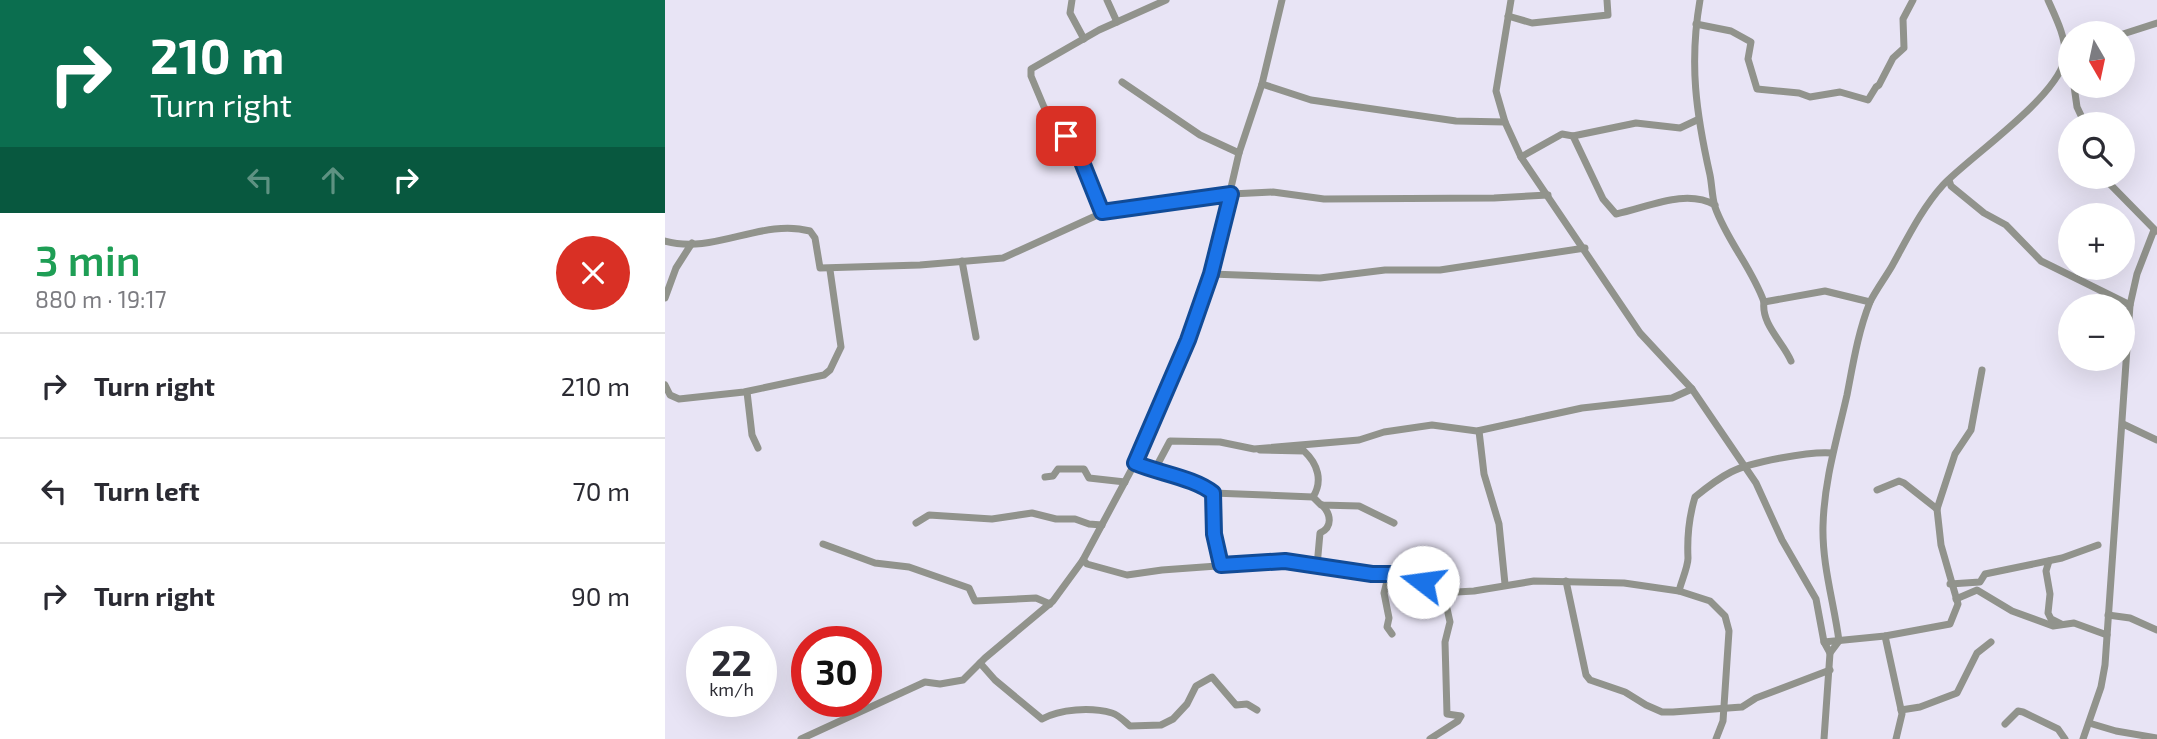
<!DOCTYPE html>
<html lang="en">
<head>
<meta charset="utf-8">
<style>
  :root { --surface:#fff; --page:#f2f2f3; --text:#2b2b33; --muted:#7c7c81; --line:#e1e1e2 }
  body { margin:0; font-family:"Exo 2",sans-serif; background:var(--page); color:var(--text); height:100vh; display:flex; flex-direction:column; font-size:26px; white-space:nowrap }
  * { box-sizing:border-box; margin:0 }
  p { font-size:23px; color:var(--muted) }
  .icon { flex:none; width:38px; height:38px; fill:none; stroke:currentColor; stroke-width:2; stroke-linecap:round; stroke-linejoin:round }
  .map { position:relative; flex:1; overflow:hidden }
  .drawer { display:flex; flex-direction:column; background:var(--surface); width:665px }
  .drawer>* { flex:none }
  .banner { background:#0b6e4f; color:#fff; overflow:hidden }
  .needle { width:46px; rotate:171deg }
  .tools { position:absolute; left:1393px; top:21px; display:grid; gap:14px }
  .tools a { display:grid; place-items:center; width:77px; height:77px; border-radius:50%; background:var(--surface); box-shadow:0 7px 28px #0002; font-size:35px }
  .speed { position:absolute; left:21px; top:626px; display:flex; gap:14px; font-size:35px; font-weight:700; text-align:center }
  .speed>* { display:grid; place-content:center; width:91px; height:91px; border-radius:50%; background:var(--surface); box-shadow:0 7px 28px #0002; line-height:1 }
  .speed small { font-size:18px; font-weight:400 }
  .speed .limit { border:10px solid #d22; background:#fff; color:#111 }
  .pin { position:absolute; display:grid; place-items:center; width:60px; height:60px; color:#fff; margin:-30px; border-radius:14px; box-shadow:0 4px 10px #0006 }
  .me { position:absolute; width:77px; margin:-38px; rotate:285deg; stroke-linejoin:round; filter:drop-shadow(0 0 5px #0008) }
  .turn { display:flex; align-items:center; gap:24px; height:147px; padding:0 35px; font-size:32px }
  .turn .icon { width:91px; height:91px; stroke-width:2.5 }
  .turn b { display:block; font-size:49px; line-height:60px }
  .lanes { display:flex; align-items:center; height:66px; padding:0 35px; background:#0003; justify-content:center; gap:35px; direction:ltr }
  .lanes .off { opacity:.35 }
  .round { display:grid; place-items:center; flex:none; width:74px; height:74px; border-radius:37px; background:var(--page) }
  .headline { display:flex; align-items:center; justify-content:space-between; height:119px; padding:0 35px }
  h1 { font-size:42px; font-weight:600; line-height:52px; color:#1e9e55 }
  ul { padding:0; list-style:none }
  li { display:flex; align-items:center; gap:21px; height:105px; padding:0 35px; border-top:2px solid var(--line) }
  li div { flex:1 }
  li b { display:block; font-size:26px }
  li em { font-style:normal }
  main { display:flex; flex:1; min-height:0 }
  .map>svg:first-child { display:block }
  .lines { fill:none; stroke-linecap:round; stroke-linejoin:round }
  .minor { stroke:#91938c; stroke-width:7 }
  .route-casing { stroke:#114b97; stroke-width:18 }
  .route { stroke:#1a73e8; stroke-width:12 }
</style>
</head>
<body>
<main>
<section class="drawer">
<div class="banner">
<div class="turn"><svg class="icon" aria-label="right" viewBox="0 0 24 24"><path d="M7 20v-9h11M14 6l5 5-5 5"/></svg><div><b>210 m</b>Turn right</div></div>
<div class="lanes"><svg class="icon off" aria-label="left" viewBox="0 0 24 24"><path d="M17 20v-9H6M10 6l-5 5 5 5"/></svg><svg class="icon off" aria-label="ahead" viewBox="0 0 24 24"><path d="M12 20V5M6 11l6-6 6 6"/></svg><svg class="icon" aria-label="right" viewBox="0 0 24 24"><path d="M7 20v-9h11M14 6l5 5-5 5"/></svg></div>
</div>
<div class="headline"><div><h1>3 min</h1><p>880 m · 19:17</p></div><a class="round" style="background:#d93025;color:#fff"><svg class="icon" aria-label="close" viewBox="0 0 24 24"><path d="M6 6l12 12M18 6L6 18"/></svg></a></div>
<ul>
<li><svg class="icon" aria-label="right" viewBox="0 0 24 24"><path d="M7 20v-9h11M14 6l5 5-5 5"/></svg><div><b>Turn right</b></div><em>210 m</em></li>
<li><svg class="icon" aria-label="left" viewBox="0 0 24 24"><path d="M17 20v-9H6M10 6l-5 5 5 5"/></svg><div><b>Turn left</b></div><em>70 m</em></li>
<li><svg class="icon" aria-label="right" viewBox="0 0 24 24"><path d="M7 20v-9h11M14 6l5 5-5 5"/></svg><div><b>Turn right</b></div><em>90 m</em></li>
</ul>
</section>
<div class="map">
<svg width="1492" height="739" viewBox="0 0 1492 739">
  <rect width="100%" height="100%" fill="#e8e4f5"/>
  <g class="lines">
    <g class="minor">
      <path d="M 407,0 L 405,13 L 419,39"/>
      <path d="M 442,0 L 452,22"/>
      <path d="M 846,0 L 831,91 L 840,122 L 856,157 L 975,333 L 1027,389 L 1091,483 L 1117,540 L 1151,599 L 1159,642 L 1165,653 L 1159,739"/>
      <path d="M 1035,0 C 1024,63 1031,113 1045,175 C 1047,185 1047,197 1050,207 C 1062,241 1087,268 1099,302 L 1160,291 L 1205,302"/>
      <path d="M 843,16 L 867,23 L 943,15 L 942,0"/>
      <path d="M 1031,24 L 1066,31 L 1086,42 L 1083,59 L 1092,89 L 1134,93 L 1145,97 L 1175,92 L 1203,100 L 1211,87 L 1214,85 L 1228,58 L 1239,48 L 1238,19 L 1248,0"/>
      <path d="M 1458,34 L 1492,23"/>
      <path d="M 1405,54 L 1401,56 L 1405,73"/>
      <path d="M 457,82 L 535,135 L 574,153"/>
      <path d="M 597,84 L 646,100 L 791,121 L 840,122"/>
      <path d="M 1409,86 L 1412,107 L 1420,124"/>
      <path d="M 908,136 L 971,123 L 1015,128 L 1032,120"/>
      <path d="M 856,157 L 897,134 L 908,136 L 938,199 L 951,214 C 982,208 1020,188 1050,205"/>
      <path d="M 1438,177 L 1491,231"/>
      <path d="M 1284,180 L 1286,186 L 1319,213 L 1341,225 L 1376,261 L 1465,305"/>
      <path d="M 437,213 L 417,162 L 379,107 L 366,76 L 366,69 L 434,30 L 501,0"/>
      <path d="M 0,241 C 49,255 97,218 145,231 L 150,238 L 155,268 L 255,265 L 338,258 L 437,213 L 566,194 L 608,192 L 659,199 L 829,198 L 883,195"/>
      <path d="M 297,261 L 311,337"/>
      <path d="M 546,274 L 655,278 L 720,270 L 775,270 L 920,248"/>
      <path d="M 0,298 L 11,268 L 27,243"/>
      <path d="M 1099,302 C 1096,324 1118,342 1126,361"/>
      <path d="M 0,385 L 5,395 L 14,399 L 79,392 L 159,375 L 165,370 L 176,347 L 165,270"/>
      <path d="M 82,392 L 87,435 L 93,448"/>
      <path d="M 1458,424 L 1492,440"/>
      <path d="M 814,431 L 819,474 L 834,524 L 840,584"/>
      <path d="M 595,450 L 639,451 C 653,464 658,481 648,497"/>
      <path d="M 470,463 L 497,474 L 532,483 L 548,493 L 648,497 L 656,505 L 694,506 L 729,523"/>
      <path d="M 489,471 L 505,441 L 555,442 L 589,449 L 694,440 L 719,432 L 767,425 L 812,431 L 917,408 L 1007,398 L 1027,389"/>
      <path d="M 380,477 L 388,476 L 393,469 L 419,469 L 424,478 L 460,482"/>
      <path d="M 1212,490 L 1234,481 L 1239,483 L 1272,509"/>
      <path d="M 548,493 L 549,534 L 556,565"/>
      <path d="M 251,523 L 264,515 L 327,519 L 367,513 L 391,519 L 410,519 L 424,524 L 437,525"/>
      <path d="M 158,544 L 210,563 L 244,567 L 304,588 L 310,601 L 371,598 L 385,604"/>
      <path d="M 418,560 L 422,564 L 462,575 L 497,570 L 620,561 L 707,574 L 740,574 L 775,593 L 809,591 L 869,581 L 959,583 L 1014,591 C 1016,582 1023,567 1023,558 C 1022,538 1024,517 1030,497 C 1041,488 1054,478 1066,472 C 1085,462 1146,451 1167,453"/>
      <path d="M 1384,561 L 1381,571 L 1385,594 L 1383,613 L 1386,619 L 1396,624"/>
      <path d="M 652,566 L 655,533 C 668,527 666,514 657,505"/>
      <path d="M 724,573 L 719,593 L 724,618 L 722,627 L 727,634"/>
      <path d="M 901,581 L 921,675 L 925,680 L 960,692 L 981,705 L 997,712 L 1008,712 L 1077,707 L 1091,698 L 1165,670"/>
      <path d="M 1285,584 L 1315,582 L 1320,574 L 1397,558 L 1433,545"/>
      <path d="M 1014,591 L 1045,601 L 1060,616 L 1064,631 L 1058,721 L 1051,739"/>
      <path d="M 1291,599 L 1312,590 L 1347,611 L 1388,626 L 1409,623 L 1442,635"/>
      <path d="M 1443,615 L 1465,618 L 1492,630"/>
      <path d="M 1220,636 L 1237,714 L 1231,739"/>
      <path d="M 1159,642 L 1220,636 L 1285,624 L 1293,604 L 1276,545 L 1272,509 L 1290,454 L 1306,430 L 1317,370"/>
      <path d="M 1165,653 L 1174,641 C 1169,603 1157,565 1158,526 C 1159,481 1172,439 1182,395 C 1188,364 1193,332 1205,302 C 1211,290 1220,278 1227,266 C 1242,239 1257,208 1278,185 C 1304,157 1399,93 1400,55 C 1401,37 1390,16 1383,0"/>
      <path d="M 315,663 L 330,680 L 377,719 C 395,709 426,707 447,713 C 454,715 460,722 465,726 L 496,725 L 508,719 L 522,704 L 531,686 L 547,677 L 571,705 L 582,704 L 592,710"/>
      <path d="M 1236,710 L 1255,707 L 1292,693 L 1312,653 L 1326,642"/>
      <path d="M 1424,723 L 1451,731 L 1492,738"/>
      <path d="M 1340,724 L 1353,711 L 1358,712 L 1393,729 L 1400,739"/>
      <path d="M 136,739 L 260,682 L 275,684 L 298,680 L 320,658 L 388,601 L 418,560 L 470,463 L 523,340 L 546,274 L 574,153 L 597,84 L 617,0"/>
      <path d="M 765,739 L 793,721 L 796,716 L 782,714 L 780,642 L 785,622 L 781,604 L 775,593"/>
      <path d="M 1418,739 L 1436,687 L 1440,665 L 1465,305 L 1472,274 L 1489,230"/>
    </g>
  </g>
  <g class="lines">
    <g class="route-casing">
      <path id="route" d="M 401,136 L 417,162 L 437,212 L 566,194 L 546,274 L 523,340 L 470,463 C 493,473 530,478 548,493 L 549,534 L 556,565 L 620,561 L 707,574 L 740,574 L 758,582"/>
    </g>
    <use href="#route" class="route"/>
  </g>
</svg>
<div class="tools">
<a><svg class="needle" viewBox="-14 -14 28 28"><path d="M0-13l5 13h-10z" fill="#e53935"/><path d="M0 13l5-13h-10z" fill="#7c7c81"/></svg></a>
<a><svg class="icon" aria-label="search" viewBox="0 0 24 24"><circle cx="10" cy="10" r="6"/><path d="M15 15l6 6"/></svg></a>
<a>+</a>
<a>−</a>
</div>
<div class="speed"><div>22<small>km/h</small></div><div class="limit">30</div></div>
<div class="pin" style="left:401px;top:136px;background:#d93025"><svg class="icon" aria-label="arrive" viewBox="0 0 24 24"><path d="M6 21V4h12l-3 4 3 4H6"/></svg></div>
<svg class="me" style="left:758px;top:582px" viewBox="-20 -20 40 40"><circle r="19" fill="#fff"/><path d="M0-13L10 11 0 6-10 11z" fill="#1a73e8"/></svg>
</div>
</main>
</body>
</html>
